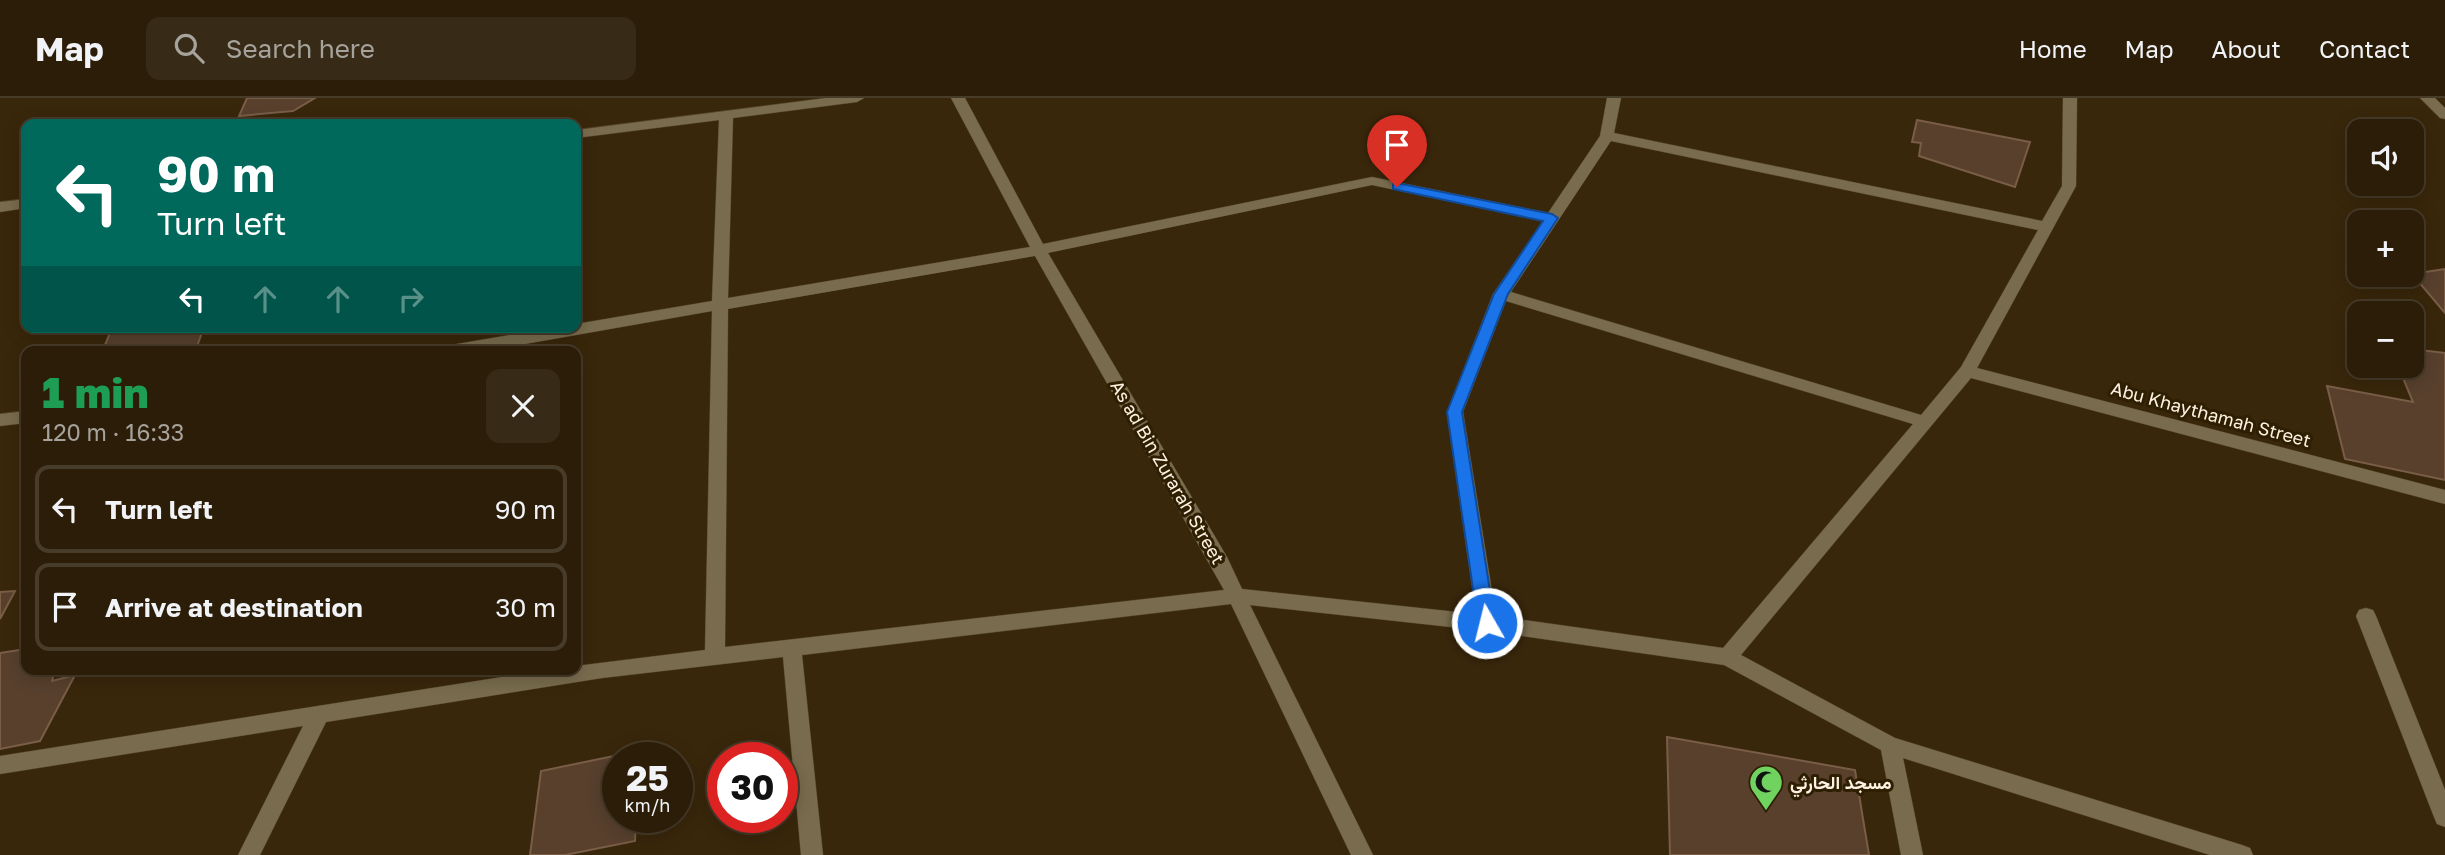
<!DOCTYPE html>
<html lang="en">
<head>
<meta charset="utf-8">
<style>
  :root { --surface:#2b1d08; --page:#372a16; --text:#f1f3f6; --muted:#a6a29c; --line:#473b29 }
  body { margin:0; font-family:"Golos Text",Vazirmatn,sans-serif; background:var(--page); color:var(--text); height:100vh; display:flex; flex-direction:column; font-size:26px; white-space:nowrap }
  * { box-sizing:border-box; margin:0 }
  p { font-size:23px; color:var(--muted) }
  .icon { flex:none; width:38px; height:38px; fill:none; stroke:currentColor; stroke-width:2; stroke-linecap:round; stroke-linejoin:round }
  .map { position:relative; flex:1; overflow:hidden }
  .sheet { position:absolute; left:21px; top:248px; width:560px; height:329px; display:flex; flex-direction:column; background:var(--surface); border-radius:14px; box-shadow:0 4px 18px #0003,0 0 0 2px var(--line) }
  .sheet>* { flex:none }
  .banner { position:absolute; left:21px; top:21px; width:560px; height:214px; border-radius:14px; box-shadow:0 4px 18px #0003,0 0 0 2px var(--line); background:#00695c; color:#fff; overflow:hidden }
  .buttons { position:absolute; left:2347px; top:21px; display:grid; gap:14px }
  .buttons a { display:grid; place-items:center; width:77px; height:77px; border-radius:14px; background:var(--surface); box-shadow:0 4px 18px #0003,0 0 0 2px var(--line); font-size:35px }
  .speed { position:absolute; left:602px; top:644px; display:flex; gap:14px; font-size:35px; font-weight:700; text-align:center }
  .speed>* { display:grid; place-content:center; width:91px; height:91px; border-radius:50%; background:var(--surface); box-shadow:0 4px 18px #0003,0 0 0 2px var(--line); line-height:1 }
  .speed small { font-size:18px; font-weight:400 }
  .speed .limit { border:10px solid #d22; background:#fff; color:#111 }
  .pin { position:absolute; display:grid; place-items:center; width:60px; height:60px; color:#fff; margin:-72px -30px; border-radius:50% 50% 50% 0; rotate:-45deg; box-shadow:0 0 7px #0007 }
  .pin .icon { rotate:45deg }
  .me { position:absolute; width:77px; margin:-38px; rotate:352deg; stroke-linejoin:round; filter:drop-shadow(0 0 5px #0008) }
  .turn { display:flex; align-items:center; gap:24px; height:147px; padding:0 21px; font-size:32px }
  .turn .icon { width:91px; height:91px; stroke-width:2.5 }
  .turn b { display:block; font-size:49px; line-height:60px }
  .lanes { display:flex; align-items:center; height:66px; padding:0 21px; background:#0003; justify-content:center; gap:35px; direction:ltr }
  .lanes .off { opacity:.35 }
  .round { display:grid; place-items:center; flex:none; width:74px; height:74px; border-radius:14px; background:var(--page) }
  .headline { display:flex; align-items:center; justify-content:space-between; height:119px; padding:0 21px }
  h1 { font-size:42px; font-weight:800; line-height:52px; color:#1e9e55 }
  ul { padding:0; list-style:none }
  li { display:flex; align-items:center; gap:21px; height:88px; margin:0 14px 10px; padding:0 7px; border:4px solid var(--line); border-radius:14px }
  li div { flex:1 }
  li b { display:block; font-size:26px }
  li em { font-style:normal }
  header { display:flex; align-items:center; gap:42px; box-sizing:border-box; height:98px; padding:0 35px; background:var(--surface); border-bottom:2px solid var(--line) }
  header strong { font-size:33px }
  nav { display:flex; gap:38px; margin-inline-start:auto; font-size:24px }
  .search { width:490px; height:63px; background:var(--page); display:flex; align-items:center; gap:18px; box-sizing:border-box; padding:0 24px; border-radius:14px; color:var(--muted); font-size:26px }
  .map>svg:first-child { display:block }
  .building { fill:#58402d; stroke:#795d47; stroke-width:2 }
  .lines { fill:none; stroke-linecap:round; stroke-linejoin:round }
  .street-casing { stroke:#544329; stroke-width:1 }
  .street { fill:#796c4e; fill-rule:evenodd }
  .route { fill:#1a73e8; stroke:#114b97; stroke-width:2 }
  .labels { text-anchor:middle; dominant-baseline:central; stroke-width:6; stroke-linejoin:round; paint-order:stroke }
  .street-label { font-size:18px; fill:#fdf2e2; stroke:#2e1e02 }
  .poi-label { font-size:18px; font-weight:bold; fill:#fdf2e2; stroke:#2e1e02; text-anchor:start }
</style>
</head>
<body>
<header>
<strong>Map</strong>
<div class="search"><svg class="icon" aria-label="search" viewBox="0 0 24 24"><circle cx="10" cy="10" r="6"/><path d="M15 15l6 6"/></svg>Search here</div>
<nav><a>Home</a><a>Map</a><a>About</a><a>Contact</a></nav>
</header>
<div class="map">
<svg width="2445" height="757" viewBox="0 0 2445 757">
  <rect width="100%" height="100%" fill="#39270b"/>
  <g class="building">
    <path d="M 247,0 L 315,0 L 293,13 L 239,18 Z"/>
    <path d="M 1917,22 L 2030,44 L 2015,89 L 1919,58 L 1921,45 L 1912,44 Z"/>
    <path d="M 2445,171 L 2445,215 L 2412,176 Z"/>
    <path d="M 149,229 L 204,229 L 195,254 L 102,254 L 110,235 Z"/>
    <path d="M 2412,251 L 2445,255 L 2445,382 L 2345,361 L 2327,288 L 2413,304 L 2398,268 L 2412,268 Z"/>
    <path d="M 15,493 L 0,521 L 0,494 Z"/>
    <path d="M 26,551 L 26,572 L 55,572 L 52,583 L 75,577 L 40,643 L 0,651 L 0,555 Z"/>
    <path d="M 1667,639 L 1855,672 L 1869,757 L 1670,757 Z"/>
    <path d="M 648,651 L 648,660 L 618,660 L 618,719 L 636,719 L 635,743 L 565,757 L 530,757 L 541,673 Z"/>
  </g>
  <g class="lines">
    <g class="street-casing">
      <g id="street">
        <path d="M 826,0 L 864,0 L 857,4 L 733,20 L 728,200 L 1030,149 L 951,0 L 965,0 L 1043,146 L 1372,79 L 1548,115 L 1600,38 L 1607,0 L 1621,0 L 1614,35 L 2042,123 L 2062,88 L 2063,0 L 2077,0 L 2076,88 L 1977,270 L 2445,392 L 2445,406 L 1971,280 L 1741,557 L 1895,640 L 2242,747 L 2250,750 L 2253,757 L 2210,757 L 1903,660 L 1923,757 L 1901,757 L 1881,652 L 1724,567 L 1487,533 L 1250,507 L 1373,757 L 1351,757 L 1231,506 L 802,557 L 823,757 L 801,757 L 783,559 L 602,580 L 326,624 L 260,757 L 238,757 L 303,628 L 0,676 L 0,658 L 547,572 L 576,572 L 576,568 L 705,552 L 712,213 L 479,254 L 437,254 L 445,248 L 557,229 L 576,229 L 576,226 L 712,203 L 719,22 L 576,40 L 576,32 ZM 1611,43 L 2038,132 L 1961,269 L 1921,317 L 1511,194 ZM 1372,87 L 1543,123 L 1493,196 L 1447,314 L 1476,516 L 1242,491 L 1227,459 L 1048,155 ZM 1035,158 L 1224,492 L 725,549 L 728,211 ZM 1506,203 L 1913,326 L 1723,550 L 1496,518 L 1463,314 Z"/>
        <path d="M 2420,0 L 2435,0 L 2445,10 L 2445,21 L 2440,20 Z"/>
        <path d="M 26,101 L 26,110 L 0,114 L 0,104 Z"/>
        <path d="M 26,313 L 26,325 L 0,328 L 0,316 Z"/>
        <path d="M 2366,510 L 2373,512 L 2376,518 L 2445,692 L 2445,729 L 2437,726 L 2434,719 L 2356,518 L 2359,512 Z"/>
      </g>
    </g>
    <use href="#street" class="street"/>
  </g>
  <path class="route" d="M 1397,85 L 1552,116 L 1558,120 L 1508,196 L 1462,314 L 1495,525 L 1493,530 L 1487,532 L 1480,530 L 1478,525 L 1447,314 L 1494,196 L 1543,123 L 1393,91 L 1393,86 Z"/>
  <defs>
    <g id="mosque-pin" transform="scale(1.75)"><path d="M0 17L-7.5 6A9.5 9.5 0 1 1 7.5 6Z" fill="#70d35f" stroke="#2e1e02"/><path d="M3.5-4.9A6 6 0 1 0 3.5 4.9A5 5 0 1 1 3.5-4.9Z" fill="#111"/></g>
  </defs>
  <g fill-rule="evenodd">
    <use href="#mosque-pin" x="1766" y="684"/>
  </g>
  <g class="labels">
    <g class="street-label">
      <text transform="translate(2211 316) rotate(15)">Abu Khaythamah Street</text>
      <text transform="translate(1168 374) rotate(60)">As ad Bin Zurarah Street</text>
    </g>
    <g class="poi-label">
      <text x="1790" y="684">مسجد الحارثي</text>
    </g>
  </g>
</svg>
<div class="buttons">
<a><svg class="icon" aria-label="sound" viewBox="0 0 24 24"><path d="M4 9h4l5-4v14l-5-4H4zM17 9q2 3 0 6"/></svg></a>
<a>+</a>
<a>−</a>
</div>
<div class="speed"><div>25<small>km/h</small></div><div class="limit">30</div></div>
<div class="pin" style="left:1397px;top:89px;background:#d93025"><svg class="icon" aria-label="arrive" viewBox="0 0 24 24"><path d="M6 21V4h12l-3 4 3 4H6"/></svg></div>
<svg class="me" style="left:1487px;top:525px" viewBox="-20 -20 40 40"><circle r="17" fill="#1a73e8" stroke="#fff" stroke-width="3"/><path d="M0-11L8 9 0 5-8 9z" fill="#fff"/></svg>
<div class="banner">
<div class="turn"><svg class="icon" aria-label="left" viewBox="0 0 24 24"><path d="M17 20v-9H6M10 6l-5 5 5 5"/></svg><div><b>90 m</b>Turn left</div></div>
<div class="lanes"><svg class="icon" aria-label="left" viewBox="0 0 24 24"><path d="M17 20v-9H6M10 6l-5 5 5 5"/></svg><svg class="icon off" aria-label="ahead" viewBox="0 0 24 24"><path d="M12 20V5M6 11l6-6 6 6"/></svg><svg class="icon off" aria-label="ahead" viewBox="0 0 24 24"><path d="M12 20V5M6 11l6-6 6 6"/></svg><svg class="icon off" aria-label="right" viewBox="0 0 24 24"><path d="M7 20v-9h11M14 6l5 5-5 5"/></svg></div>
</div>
<section class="sheet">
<div class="headline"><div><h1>1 min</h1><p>120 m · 16:33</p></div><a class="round"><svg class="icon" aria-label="close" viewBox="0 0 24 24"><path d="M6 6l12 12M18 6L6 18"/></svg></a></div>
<ul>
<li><svg class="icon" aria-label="left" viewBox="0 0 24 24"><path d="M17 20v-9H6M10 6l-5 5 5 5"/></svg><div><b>Turn left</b></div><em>90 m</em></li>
<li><svg class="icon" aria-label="arrive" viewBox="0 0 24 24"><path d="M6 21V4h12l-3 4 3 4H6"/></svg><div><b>Arrive at destination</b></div><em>30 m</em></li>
</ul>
</section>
</div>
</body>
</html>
